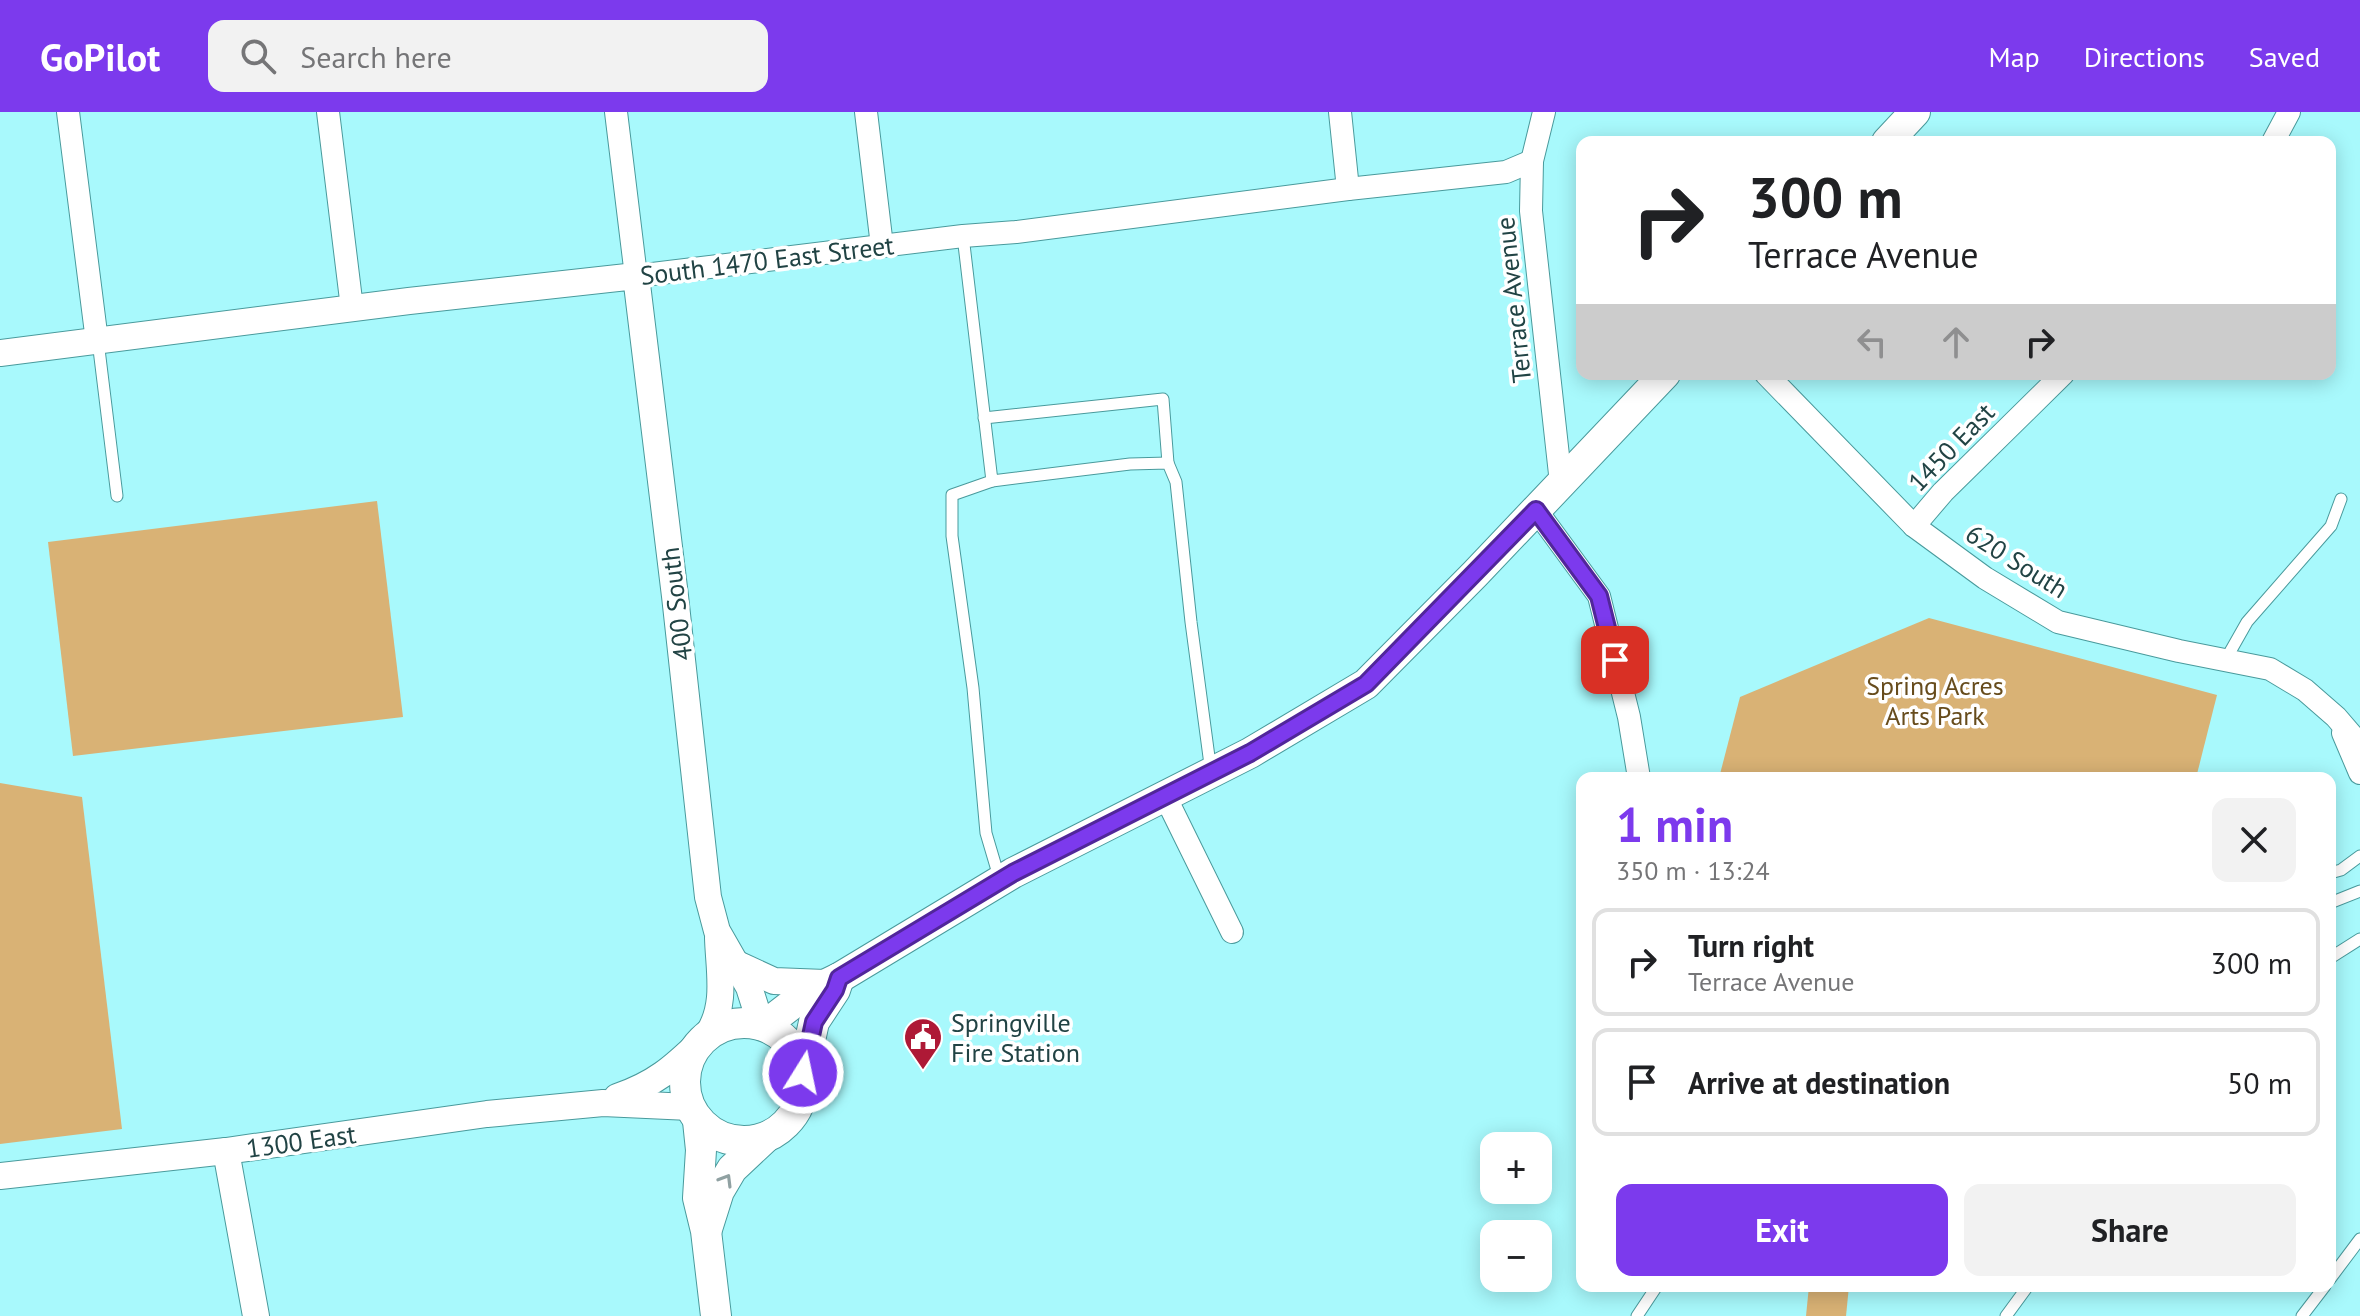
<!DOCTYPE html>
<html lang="en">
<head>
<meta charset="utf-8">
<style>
  :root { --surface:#fff; --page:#f2f2f2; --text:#202124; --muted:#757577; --line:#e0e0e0; --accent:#7c3aed }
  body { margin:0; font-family:"PT Sans",sans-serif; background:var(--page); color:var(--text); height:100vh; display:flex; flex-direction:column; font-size:30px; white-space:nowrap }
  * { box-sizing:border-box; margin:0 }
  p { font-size:26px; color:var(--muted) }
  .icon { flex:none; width:44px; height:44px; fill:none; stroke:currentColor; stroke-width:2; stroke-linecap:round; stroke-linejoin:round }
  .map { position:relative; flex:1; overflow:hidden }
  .sheet { position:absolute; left:1576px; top:660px; width:760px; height:520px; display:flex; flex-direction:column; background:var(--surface); border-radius:16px; box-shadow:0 4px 20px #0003 }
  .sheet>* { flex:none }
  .guide { position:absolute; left:1576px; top:24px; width:760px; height:244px; border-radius:16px; box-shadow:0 4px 20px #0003; background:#fff; color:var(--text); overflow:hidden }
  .controls { position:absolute; left:1480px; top:1020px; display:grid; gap:16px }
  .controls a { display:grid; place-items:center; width:72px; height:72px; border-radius:16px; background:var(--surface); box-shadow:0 4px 20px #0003; font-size:40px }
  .pin { position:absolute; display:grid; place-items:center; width:68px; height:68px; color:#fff; margin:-34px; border-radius:16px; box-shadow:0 4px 12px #0006 }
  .me { position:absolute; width:88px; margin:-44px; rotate:10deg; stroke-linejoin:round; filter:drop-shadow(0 0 6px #0008) }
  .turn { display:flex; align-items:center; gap:28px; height:168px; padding:0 40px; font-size:36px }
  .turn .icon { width:104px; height:104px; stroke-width:2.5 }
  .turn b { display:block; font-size:56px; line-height:68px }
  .lanes { display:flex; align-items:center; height:76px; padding:0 40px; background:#0003; justify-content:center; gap:40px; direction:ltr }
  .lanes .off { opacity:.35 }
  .round { display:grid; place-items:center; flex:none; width:84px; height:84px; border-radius:16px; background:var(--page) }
  .overview { display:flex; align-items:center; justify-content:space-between; height:136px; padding:0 40px }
  h1 { font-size:48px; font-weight:700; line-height:60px; color:var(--accent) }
  .action { display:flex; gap:16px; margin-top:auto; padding:16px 40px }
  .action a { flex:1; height:92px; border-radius:16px; background:var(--accent); color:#fff; font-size:32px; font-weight:700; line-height:92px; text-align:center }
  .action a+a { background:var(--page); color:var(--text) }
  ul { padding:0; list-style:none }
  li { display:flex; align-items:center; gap:24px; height:108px; margin:0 16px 12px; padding:0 24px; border:4px solid var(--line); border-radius:16px }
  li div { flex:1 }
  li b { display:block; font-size:30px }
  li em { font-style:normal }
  header { display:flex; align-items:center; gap:48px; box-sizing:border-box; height:112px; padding:0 40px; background:var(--accent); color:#fff }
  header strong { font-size:38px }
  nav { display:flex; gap:44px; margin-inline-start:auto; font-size:28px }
  .search { width:560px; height:72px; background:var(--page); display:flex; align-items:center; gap:20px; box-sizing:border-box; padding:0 28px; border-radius:16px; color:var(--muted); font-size:30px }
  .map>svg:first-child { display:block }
  .green { fill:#d9b275 }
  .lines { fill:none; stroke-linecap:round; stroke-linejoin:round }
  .service-casing { stroke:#499a9c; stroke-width:13 }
  .minor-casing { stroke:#499a9c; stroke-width:24 }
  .tertiary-casing { stroke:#499a9c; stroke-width:28 }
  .secondary-casing { stroke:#499a9c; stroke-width:32 }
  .service { stroke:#fff; stroke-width:11 }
  .minor { stroke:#fff; stroke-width:22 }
  .tertiary { stroke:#fff; stroke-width:26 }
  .secondary { stroke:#fff; stroke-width:30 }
  .oneway { stroke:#90a1a2 }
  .route-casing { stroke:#51269a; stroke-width:20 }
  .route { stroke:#7c3aed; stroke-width:14 }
  .labels { text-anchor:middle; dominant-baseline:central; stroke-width:7; stroke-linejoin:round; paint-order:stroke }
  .street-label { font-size:26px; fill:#214344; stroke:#fff }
  .park-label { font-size:26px; fill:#674c1c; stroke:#fff }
  .poi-label { font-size:26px; fill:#214344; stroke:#fff; text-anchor:start }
</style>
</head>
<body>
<header>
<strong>GoPilot</strong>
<div class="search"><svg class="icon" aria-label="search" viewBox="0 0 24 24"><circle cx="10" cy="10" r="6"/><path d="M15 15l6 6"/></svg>Search here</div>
<nav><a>Map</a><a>Directions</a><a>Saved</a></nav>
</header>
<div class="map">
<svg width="2360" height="1204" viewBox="0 0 2360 1204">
  <rect width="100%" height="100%" fill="#a8f9fc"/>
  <g class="green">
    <path d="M 377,389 L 403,605 L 73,644 L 48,430 Z"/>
    <path d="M 1929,506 L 2217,583 L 2196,666 L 1719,666 L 1740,585 Z"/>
    <path d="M 0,671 L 82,685 L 122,1017 L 0,1032 Z"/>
    <path d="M 1809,1174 L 1849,1174 L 1846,1204 L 1806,1204 Z"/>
  </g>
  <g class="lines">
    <g class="service-casing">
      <g id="service">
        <path d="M 963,124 L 992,369 L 1130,352 L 1168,351 L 1176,370 L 1191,510 L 1211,660"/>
        <path d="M 98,229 L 117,384"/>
        <path d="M 984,306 L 1163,287 L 1168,351"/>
        <path d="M 992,369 L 952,383 L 952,424 L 973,576 L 986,721 L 999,765"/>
        <path d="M 2226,547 L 2247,510 L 2331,414 L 2341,387"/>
        <path d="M 2330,761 L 2341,758 L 2360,744"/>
        <path d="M 2330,791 L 2360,779"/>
        <path d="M 2330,846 L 2360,827"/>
        <path d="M 2330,1167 L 2360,1127"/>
        <path d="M 1637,1204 L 1657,1174"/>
        <path d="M 2006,1204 L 2028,1174"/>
        <path d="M 2302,1204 L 2325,1174"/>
      </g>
    </g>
    <g class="minor-casing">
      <g id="minor">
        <path d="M 68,0 L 97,229"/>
        <path d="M 328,0 L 352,196"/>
        <path d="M 616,0 L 636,164 L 963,124 L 1016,120 L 1348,77 L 1506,60 L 1532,49"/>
        <path d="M 866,0 L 882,134"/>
        <path d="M 1340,0 L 1348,77"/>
        <path d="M 1544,0 L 1532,49 L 1531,99 L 1561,371"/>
        <path d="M 2273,30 L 2289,0"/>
        <path d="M 1766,262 L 1914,414 L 1985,466 L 2058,510 L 2179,539 L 2270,557 L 2305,578 L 2336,605 L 2360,633"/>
        <path d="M 1536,398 L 1599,484 L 1629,605 L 1639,666"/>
        <path d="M 1914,414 L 1943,380 L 2063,262"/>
        <path d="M 2343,621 L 2360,661"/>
        <path d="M 1165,684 L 1232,820"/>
      </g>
    </g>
    <g class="tertiary-casing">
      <g id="tertiary">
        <path d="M 0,241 L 409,189 L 636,164 L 675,484 L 708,785 L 717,819 L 749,875 L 761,913"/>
        <path d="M 735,851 L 774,869 L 825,871"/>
        <path d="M 708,922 C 727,893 719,859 718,826"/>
        <path d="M 617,985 C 655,972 673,956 701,929"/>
        <path d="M 226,1039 L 256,1204"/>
        <path d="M 0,1064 L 226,1039 L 487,1002 L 603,991 L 690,995"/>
      </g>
    </g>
    <g class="secondary-casing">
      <g id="secondary">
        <path d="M 1887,30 L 1915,0"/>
        <circle cx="744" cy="970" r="59"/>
        <path d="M 764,914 L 804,883 L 839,866 L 1013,761 L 1250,641 L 1366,572 L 1475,462 L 1665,262"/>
        <path d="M 803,961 L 814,910 L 835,878 L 839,866"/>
        <path d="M 698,1009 L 701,1038 L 698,1086 L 706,1119 L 716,1204"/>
        <path d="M 707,1117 L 719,1079 L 732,1057 L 764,1027"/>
      </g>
    </g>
    <use href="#service" class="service"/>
    <use href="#minor" class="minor"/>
    <use href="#tertiary" class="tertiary"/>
    <use href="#secondary" class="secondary"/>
  </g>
  <defs><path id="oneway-chevron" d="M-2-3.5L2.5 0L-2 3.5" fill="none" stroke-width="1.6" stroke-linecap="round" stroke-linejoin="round" transform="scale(2)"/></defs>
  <use class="oneway" href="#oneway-chevron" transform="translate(726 1068) rotate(-59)"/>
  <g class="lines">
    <g class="route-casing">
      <path id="route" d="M 803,961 L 814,910 L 835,878 L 839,866 L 1013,761 L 1250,641 L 1366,572 L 1536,398 L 1599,484 L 1615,548"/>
    </g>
    <use href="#route" class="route"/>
  </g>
  <defs>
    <g id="civic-pin" transform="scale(2)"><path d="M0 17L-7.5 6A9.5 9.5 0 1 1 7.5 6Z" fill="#ae1936" stroke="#fff"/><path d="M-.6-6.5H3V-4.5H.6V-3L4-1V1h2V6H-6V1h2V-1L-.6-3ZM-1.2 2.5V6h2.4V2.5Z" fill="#fff"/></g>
  </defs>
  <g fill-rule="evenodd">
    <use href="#civic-pin" x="923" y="925"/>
  </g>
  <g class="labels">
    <g class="street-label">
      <text transform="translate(767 148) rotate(-7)">South 1470 East Street</text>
      <text transform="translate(1513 188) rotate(-96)">Terrace Avenue</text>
      <text transform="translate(1951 335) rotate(-46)">1450 East</text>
      <text transform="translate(2017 449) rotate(32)">620 South</text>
      <text transform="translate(676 492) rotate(-97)">400 South</text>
      <text transform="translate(301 1029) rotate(-8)">1300 East</text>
    </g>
    <g class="park-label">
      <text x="1935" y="573">Spring Acres<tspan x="1935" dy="30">Arts Park</tspan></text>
    </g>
    <g class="poi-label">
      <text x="951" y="910">Springville<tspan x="951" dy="30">Fire Station</tspan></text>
    </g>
  </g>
</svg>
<div class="controls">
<a>+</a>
<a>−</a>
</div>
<div class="pin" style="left:1615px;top:548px;background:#d93025"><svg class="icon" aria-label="arrive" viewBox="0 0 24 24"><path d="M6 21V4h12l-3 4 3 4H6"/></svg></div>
<svg class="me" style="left:803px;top:961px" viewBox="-20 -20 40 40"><circle r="17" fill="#7c3aed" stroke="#fff" stroke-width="3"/><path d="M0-11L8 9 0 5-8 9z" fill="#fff"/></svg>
<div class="guide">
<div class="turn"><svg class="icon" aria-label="right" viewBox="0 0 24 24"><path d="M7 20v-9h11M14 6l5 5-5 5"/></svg><div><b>300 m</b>Terrace Avenue</div></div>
<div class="lanes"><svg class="icon off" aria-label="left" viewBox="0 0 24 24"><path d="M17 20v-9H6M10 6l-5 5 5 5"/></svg><svg class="icon off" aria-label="ahead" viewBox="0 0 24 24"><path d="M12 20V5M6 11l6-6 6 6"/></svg><svg class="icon" aria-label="right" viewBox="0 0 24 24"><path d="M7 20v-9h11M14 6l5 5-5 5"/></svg></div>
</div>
<section class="sheet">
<div class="overview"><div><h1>1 min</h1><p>350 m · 13:24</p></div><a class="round"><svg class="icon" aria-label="close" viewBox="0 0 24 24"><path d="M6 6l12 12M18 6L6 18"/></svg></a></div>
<ul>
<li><svg class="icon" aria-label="right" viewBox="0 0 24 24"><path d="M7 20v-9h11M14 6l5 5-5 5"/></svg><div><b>Turn right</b><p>Terrace Avenue</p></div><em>300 m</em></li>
<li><svg class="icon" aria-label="arrive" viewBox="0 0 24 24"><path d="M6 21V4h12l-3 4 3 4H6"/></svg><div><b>Arrive at destination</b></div><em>50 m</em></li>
</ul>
<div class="action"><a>Exit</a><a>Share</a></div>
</section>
</div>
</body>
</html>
